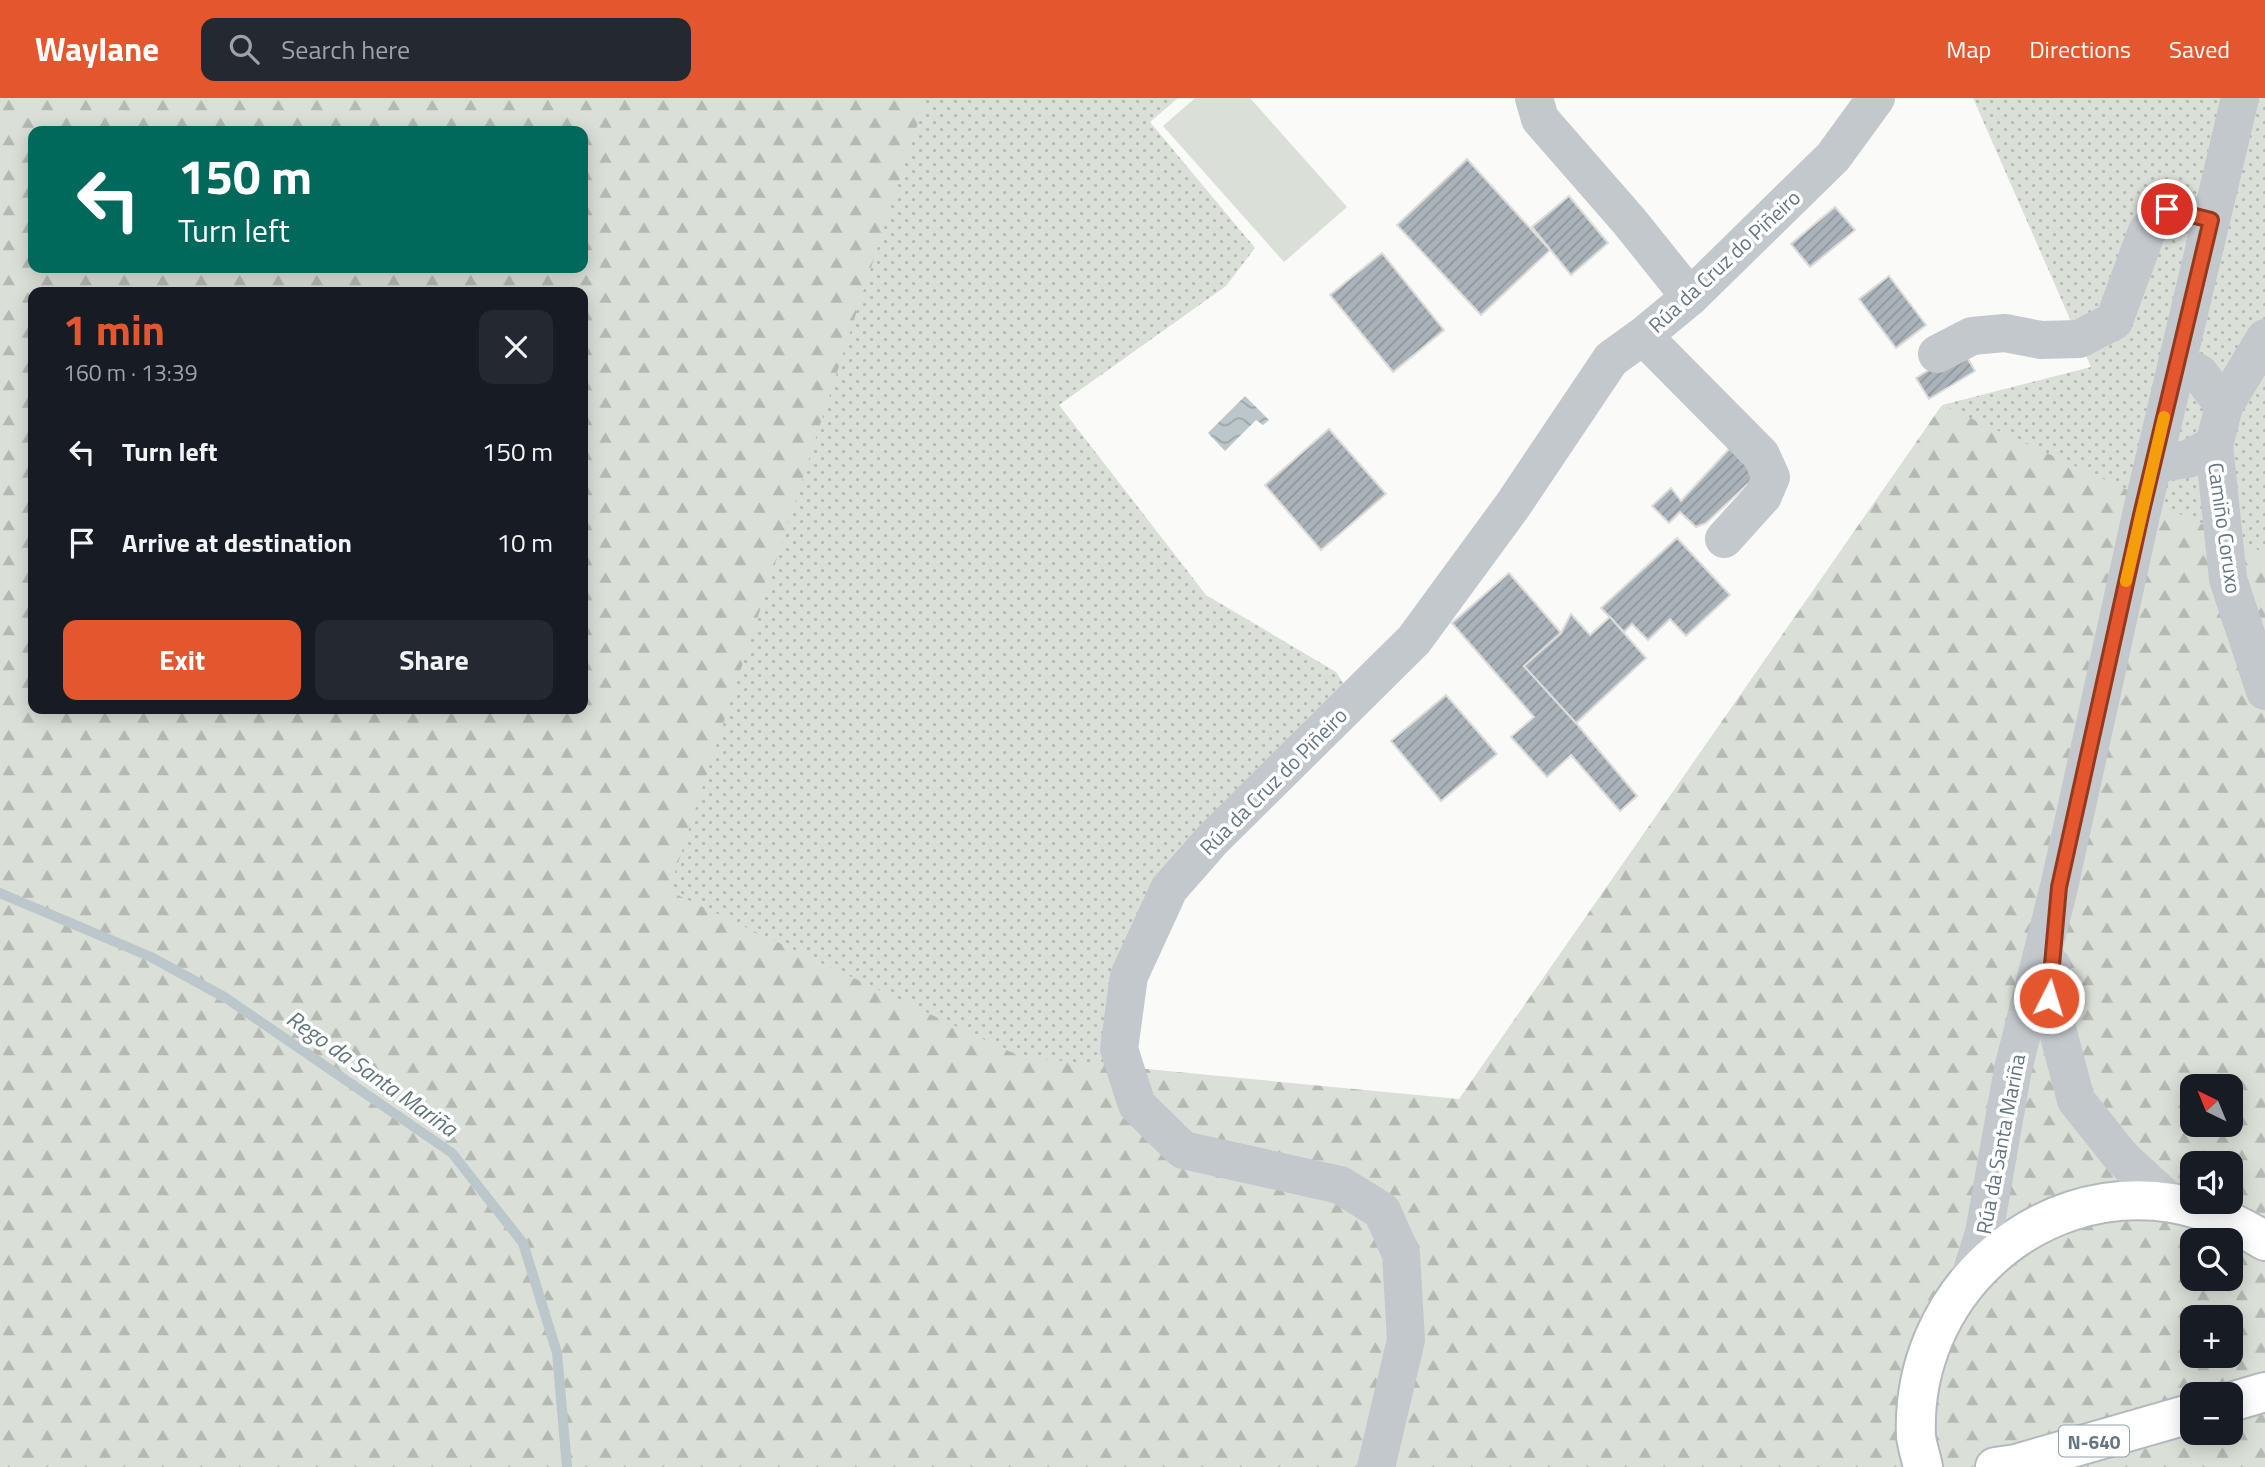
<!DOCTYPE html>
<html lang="en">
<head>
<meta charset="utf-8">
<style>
  :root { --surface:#171b24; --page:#242831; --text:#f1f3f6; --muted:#9ea1a6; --accent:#e4572e }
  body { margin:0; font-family:"Titillium Web",sans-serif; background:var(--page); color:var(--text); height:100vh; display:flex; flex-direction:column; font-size:26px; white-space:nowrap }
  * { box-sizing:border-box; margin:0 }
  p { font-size:23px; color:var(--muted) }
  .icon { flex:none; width:38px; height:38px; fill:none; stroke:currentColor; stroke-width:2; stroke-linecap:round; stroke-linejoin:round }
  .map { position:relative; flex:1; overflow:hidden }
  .details { position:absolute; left:28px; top:189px; width:560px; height:427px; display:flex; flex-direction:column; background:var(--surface); border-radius:14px; box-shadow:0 4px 18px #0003 }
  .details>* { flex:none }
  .banner { position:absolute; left:28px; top:28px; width:560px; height:147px; border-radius:14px; box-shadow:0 4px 18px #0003; background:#00695c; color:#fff; overflow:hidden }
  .needle { width:46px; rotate:317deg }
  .buttons { position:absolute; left:2180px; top:976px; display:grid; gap:14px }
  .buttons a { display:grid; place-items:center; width:63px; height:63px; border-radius:14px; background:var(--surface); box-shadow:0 4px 18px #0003; font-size:35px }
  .pin { position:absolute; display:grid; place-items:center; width:60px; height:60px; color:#fff; margin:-30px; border:4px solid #fff; border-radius:50%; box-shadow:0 2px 7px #0007 }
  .me { position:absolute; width:77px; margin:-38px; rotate:5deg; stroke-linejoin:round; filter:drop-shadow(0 0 5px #0008) }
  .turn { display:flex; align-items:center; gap:24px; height:147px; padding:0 35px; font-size:32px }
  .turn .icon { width:91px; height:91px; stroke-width:2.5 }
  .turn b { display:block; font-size:49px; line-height:60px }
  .round { display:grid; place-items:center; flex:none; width:74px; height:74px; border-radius:14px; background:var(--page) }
  .head { display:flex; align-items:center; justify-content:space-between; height:119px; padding:0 35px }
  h1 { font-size:42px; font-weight:700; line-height:52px; color:var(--accent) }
  .button { display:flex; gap:14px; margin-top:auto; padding:14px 35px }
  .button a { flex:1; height:80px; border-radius:14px; background:var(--accent); color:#fff; font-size:28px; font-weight:700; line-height:80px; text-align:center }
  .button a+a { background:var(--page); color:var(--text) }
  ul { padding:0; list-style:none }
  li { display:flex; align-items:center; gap:21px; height:91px; padding:0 35px }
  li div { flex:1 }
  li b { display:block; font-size:26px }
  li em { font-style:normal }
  header { display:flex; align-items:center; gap:42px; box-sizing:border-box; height:98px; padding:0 35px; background:var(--accent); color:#fff }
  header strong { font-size:33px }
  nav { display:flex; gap:38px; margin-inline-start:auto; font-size:24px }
  .search { width:490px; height:63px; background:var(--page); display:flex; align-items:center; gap:18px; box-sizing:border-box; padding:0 24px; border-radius:14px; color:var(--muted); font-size:26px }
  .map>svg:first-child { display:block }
  .grass { fill:url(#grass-dots) }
  .forest { fill:url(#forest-firs); fill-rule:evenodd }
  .garden { fill:#dadfd7 }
  .water { fill:url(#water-waves) }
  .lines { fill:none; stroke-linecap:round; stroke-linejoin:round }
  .stream { stroke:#bbc7cb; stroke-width:10 }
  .building { fill:url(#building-hatch); stroke:#dcdcda; stroke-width:2 }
  .highway-casing { stroke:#b4b9bd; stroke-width:42 }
  .minor { stroke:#c3c8cc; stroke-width:38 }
  .highway { stroke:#fff; stroke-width:38 }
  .route-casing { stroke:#94391e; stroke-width:18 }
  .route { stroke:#e4572e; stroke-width:12 }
  .slow { stroke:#f59e0b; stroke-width:12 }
  .labels { text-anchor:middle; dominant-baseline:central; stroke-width:7; stroke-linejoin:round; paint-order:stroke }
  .shield { fill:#fff; stroke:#939fa8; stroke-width:2 }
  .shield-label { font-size:19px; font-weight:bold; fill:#657683 }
  .street-label { font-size:21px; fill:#657683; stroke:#fff }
  .water-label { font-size:23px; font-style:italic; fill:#60757c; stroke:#fff }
</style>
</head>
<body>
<header>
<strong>Waylane</strong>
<div class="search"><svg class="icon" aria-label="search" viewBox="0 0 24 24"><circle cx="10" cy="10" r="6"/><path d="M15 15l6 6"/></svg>Search here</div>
<nav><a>Map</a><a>Directions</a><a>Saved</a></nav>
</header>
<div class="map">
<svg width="2265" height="1369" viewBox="0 0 2265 1369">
  <defs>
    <pattern id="grass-dots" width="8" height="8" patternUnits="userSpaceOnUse" patternTransform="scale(1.75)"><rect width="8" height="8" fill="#dadfd7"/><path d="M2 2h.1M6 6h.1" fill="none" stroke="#b4b9b4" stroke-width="1.8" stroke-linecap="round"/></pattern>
    <pattern id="forest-firs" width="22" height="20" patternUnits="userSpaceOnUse" patternTransform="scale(1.75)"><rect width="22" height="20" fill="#dadfd7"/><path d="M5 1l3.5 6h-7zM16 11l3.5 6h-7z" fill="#b4b9b4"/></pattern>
    <pattern id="water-waves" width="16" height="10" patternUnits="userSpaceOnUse" patternTransform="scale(1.75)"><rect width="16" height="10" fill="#bbc7cb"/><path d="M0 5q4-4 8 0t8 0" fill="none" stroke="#9ca6aa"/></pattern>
    <pattern id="building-hatch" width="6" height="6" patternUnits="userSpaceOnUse" patternTransform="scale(1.75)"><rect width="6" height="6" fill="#aab3b9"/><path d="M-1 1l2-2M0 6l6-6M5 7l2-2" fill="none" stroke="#8e969c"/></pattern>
  </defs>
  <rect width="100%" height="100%" fill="#fafaf8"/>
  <g class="grass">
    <path d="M 902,0 L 1178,0 L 1150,24 L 1255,150 L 1226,188 L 1059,307 L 1206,497 L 1336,574 L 1354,601 L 1212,742 L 1129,878 L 1137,1007 L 660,818 Z"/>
    <path d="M 1973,0 L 2265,0 L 2265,478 L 1942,307 L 2091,269 Z"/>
  </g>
  <path class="forest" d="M 0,0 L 926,0 L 669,793 L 1021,959 L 1459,1001 L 1942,307 L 2265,455 L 2265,1369 L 0,1369 ZM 33,33 L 583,33 L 583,170 L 33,170 ZM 33,194 L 583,194 L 583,611 L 33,611 ZM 2193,989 L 2231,989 L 2231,1027 L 2193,1027 ZM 2193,1066 L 2231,1066 L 2231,1104 L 2193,1104 ZM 2193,1143 L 2231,1143 L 2231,1181 L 2193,1181 ZM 2193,1220 L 2231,1220 L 2231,1258 L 2193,1258 ZM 2193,1297 L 2231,1297 L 2231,1335 L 2193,1335 Z"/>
  <path class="garden" d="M 1195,0 L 1250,0 L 1347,109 L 1284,164 L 1163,28 Z"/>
  <path class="water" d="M 1245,298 L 1269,322 L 1263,327 L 1256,322 L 1225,353 L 1208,335 Z"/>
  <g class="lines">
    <path class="stream" d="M 0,795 L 151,859 L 226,900 L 452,1055 L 523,1145 L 557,1255 L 567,1369"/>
  </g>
  <g class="building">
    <path d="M 1467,61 L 1550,152 L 1481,217 L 1397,127 Z"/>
    <path d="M 1569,98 L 1608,145 L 1571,177 L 1532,129 Z"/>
    <path d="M 1835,109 L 1855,132 L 1810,169 L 1791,146 Z"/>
    <path d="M 1382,155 L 1444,232 L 1393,274 L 1330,197 Z"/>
    <path d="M 1889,178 L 1926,227 L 1896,250 L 1859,201 Z"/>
    <path d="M 1962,251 L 1975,273 L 1929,301 L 1916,280 Z"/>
    <path d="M 1329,331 L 1386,396 L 1321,452 L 1265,387 Z"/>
    <path d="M 1731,349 L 1757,377 L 1706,425 L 1696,429 L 1680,414 L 1669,425 L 1652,408 L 1671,390 L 1681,403 Z"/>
    <path d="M 1677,440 L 1730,497 L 1686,538 L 1670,521 L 1648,542 L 1632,526 L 1624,534 L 1601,510 Z"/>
    <path d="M 1509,475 L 1561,535 L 1524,568 L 1576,625 L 1637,698 L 1620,713 L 1571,657 L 1547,679 L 1511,639 L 1534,619 L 1452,525 Z"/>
    <path d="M 1571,516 L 1590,537 L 1610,519 L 1646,560 L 1576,625 L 1524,568 L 1561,535 Z"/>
    <path d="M 1446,597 L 1497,656 L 1441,703 L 1391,643 Z"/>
  </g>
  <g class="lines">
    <g class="highway-casing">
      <g id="highway">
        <path d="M 2231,1304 L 2265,1294"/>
        <path d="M 1923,1369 C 1921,1359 1917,1348 1916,1338 C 1910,1199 2033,1083 2172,1105 C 2206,1111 2236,1125 2265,1143"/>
        <path d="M 1995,1369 L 2016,1366 L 2193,1315"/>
      </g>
    </g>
    <g class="minor">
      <path d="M 1534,0 L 1540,21 L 1629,123 L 1690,199"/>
      <path d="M 1643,238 L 1761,357 L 1771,379 L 1763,398 L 1724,441"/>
      <path d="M 1937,256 L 1972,238 L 2005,235 L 2041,242 L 2079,241 L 2114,223 L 2147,133 L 2167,111 L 2211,122"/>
      <path d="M 2224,308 L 2265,240"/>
      <path d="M 2214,347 L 2228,481 L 2265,593"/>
      <path d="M 2153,366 L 2188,361 L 2214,347 L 2224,308 L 2199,275 L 2177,266"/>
      <path d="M 2052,868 L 2049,900 L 2076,1002 L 2122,1060 L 2171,1105"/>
      <path d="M 1970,1179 L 1984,1135 L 2013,971 L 2059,789 L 2141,417 L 2240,0"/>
      <path d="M 1376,1369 L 1406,1242 L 1401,1156 L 1382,1113 L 1340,1087 L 1183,1052 L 1137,1007 L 1119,951 L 1129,878 L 1169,791 L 1212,742 L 1414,542 L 1513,407 L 1611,261 L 1643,238 L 1690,199 L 1833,59 L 1876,0"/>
    </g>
    <use href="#highway" class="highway"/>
  </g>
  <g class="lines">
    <g class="route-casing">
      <path id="route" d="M 2049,900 L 2059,789 L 2141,417 L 2211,122 L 2167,111"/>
    </g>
    <use href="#route" class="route"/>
    <path class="slow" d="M 2126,483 L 2164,319"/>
  </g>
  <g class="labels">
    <rect class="shield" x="2059" y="1327.5" width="70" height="31" rx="5"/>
    <g class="shield-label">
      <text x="2094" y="1343">N-640</text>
    </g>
    <g class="street-label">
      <text transform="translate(1724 163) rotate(-43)">Rúa da Cruz do Piñeiro</text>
      <text transform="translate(2225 430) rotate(82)">Camiño Coruxo</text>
      <text transform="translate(1273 683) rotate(-45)">Rúa da Cruz do Piñeiro</text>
      <text transform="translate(2000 1046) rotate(-79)">Rúa da Santa Mariña</text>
    </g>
    <g class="water-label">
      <text transform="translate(372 975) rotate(35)">Rego da Santa Mariña</text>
    </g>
  </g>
</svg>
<div class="buttons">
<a><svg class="needle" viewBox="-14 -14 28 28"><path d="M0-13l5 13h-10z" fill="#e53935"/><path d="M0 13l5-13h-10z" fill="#9ea1a6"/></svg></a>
<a><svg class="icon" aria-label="sound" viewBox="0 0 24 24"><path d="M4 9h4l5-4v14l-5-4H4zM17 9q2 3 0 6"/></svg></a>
<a><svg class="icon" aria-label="search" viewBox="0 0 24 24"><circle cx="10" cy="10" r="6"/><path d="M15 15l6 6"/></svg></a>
<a>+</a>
<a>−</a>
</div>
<div class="pin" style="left:2167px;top:111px;background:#d93025"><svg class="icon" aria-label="arrive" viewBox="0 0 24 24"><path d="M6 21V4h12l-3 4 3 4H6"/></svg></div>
<svg class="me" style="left:2049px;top:900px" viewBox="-20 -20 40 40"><circle r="17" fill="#e4572e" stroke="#fff" stroke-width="3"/><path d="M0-11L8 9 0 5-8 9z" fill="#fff"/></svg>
<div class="banner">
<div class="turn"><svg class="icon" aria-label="left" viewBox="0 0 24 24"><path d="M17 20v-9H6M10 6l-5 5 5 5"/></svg><div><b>150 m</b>Turn left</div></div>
</div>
<section class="details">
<div class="head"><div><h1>1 min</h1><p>160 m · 13:39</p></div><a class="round"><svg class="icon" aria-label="close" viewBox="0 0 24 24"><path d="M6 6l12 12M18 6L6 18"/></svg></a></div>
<ul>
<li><svg class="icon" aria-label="left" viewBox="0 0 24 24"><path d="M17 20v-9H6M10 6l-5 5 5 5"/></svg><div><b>Turn left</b></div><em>150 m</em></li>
<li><svg class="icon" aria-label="arrive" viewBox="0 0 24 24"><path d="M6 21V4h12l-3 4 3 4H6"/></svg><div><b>Arrive at destination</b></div><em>10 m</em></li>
</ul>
<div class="button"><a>Exit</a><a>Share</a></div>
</section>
</div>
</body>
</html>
